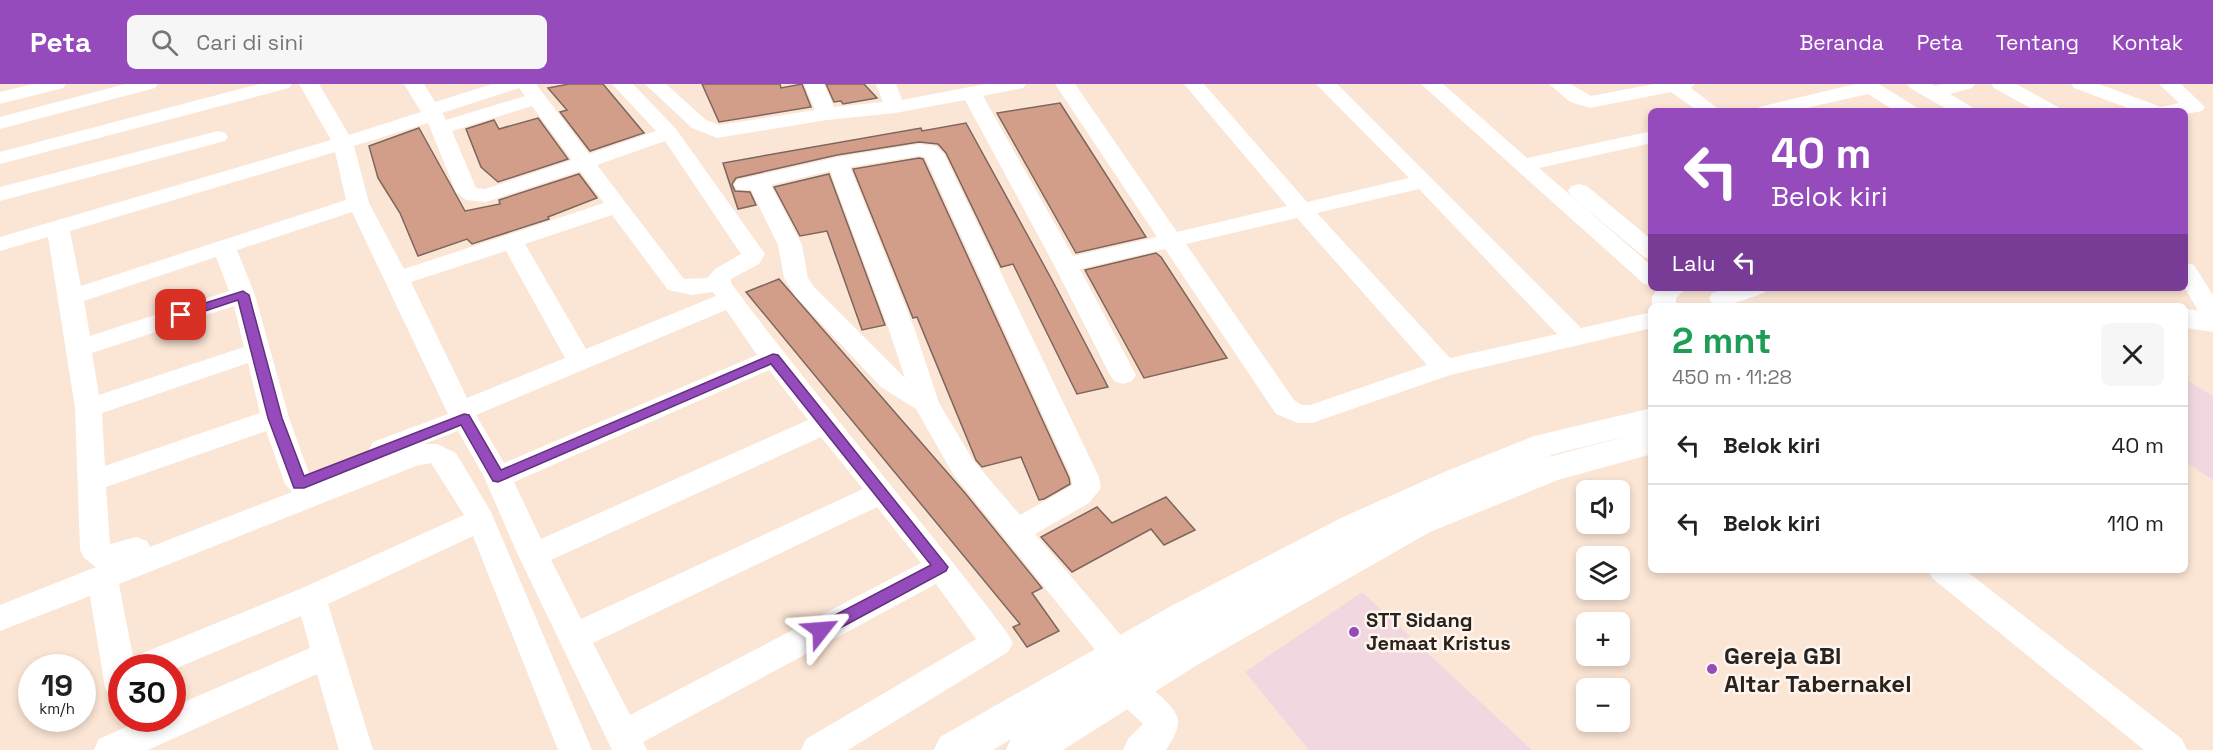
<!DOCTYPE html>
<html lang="id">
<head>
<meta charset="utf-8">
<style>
  :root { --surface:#fff; --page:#f6f6f6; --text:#222; --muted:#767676; --line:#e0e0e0; --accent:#964bbd }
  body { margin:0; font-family:"Space Grotesk",sans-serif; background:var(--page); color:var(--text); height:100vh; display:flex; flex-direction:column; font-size:22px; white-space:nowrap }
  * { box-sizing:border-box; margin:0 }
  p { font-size:20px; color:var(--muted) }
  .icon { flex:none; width:33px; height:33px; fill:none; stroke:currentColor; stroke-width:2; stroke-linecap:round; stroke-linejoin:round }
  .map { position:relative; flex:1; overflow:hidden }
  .sheet { position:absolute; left:1648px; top:219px; width:540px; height:270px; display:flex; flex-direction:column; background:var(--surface); border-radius:9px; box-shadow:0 3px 9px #0003 }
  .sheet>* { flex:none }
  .top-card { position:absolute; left:1648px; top:24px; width:540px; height:183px; border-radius:9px; box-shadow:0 3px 9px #0003; background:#964bbd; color:#fff; overflow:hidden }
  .fabs { position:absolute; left:1576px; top:396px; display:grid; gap:12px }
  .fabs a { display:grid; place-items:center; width:54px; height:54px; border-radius:9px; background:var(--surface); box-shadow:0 3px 9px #0003; font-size:30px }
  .speed { position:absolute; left:18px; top:570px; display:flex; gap:12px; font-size:30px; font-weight:700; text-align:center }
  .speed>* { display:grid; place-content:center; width:78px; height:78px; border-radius:50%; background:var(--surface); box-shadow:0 3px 9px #0003; line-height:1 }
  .speed small { font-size:15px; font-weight:400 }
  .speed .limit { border:9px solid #d22; background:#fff; color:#111 }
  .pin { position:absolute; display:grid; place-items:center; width:51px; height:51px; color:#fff; margin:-26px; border-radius:12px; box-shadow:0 3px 9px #0006 }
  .me { position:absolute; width:66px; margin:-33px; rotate:62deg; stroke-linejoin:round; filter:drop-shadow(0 0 4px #0008) }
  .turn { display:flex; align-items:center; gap:21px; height:126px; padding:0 24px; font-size:27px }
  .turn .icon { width:78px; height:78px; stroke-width:2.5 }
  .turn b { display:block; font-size:42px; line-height:51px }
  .then { display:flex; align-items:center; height:57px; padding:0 24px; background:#0003; gap:12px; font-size:22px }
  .round { display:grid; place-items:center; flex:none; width:63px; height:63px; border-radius:9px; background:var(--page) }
  .head { display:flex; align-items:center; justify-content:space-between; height:102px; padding:0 24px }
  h1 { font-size:36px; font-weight:800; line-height:45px; color:#1e9e55 }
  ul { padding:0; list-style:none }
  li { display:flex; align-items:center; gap:18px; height:78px; padding:0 24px; border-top:2px solid var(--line) }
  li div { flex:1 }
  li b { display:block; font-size:22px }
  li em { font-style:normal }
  header { display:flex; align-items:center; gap:36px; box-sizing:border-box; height:84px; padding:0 30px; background:var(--accent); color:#fff }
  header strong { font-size:28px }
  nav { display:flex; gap:33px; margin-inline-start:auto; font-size:21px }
  .search { width:420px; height:54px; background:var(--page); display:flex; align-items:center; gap:15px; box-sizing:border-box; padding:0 21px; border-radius:9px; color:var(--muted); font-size:22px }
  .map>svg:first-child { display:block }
  .education { fill:#f1d8e0 }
  .building { fill:#d29e8a; stroke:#7d665d; stroke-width:1.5 }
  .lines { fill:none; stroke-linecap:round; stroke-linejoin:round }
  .minor { fill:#fff; fill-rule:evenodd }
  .major { fill:#fff; fill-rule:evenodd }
  .route { fill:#964bbd; stroke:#62317b; stroke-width:1.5 }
  .poi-dot { fill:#964bbd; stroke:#fef5ee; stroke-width:2 }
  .labels { text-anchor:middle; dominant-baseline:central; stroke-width:5; stroke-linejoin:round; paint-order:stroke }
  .poi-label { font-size:20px; font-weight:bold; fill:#2a221c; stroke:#fef5ee; text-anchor:start }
  .near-poi-label { font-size:24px; font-weight:bold; fill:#2a221c; stroke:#fef5ee; text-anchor:start }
</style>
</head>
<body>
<header>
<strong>Peta</strong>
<div class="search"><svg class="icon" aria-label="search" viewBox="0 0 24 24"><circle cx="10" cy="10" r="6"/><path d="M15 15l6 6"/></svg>Cari di sini</div>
<nav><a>Beranda</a><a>Peta</a><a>Tentang</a><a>Kontak</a></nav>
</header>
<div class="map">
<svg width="2213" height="666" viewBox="0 0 2213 666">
  <rect width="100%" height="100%" fill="#fbe5d4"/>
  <g class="education">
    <path d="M 2186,296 L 2213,312 L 2213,396 L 2186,378 Z"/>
    <path d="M 1362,508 L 1532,666 L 1309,666 L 1245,588 Z"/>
  </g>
  <g class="building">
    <path d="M 569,0 L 603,0 L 644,49 L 590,67 L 560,28 L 567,26 L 548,4 Z"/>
    <path d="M 702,0 L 780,0 L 781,4 L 802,0 L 811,23 L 719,38 Z"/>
    <path d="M 826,0 L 864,0 L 877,14 L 843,20 L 841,17 L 834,18 Z"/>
    <path d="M 1060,19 L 1146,153 L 1076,169 L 997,29 Z"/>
    <path d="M 538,34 L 568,75 L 498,98 L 481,83 L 466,45 L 494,36 L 499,45 Z"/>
    <path d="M 966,39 L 1052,196 L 1108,303 L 1077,310 L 1013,180 L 1001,183 L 946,69 L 938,60 L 919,58 L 837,71 L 736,94 L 732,100 L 735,107 L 750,108 L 756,121 L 738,125 L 723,79 L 921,44 L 922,47 Z"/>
    <path d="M 419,44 L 465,127 L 500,120 L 499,116 L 579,90 L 597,114 L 548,133 L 549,135 L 472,160 L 467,155 L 418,172 L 400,129 L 378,94 L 369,62 Z"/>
    <path d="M 919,74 L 923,75 L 1069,394 L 1070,400 L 1044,415 L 1039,416 L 1021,373 L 982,383 L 976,376 L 917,233 L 913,234 L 853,85 Z"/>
    <path d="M 829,90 L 885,241 L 862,246 L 827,147 L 800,152 L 774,103 Z"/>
    <path d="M 1156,169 L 1161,173 L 1227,274 L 1144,294 L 1085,186 Z"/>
    <path d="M 779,195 L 965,409 L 1042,504 L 1032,509 L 1059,547 L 1027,563 L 1013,543 L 1020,540 L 746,208 Z"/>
    <path d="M 1166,413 L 1195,446 L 1164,461 L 1151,445 L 1072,488 L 1041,453 L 1097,423 L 1112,439 Z"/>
  </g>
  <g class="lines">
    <g class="minor">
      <path d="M 33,0 L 66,0 L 63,4 L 0,20 L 0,8 Z"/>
      <path d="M 125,0 L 158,0 L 155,4 L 0,45 L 0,33 Z"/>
      <path d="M 259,0 L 292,0 L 289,4 L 0,80 L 0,68 Z"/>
      <path d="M 299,0 L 319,0 L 349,51 L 421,28 L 404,0 L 424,0 L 435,18 L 492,0 L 536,0 L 589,70 L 656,47 L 612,0 L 633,0 L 676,45 L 765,170 L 759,180 L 731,195 L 731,199 C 820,319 918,430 1008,550 L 1013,559 L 1008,568 L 848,666 L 801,666 L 806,655 L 976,555 L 936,500 L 643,658 L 647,666 L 612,666 L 518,471 L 484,393 L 458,347 L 424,360 L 437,360 L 456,369 L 491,428 L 592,666 L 558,666 L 473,452 L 328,520 L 373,666 L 339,666 L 317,590 L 148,666 L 94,666 L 99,655 L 146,634 L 172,634 L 172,623 L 310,564 L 301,532 L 172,586 L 172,584 L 122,584 L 122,618 L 110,614 L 105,604 L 90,512 L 0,547 L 0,521 L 96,483 L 84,474 L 80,466 L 75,324 L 48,153 L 0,167 L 0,153 L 331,56 ZM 519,4 L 525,12 L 446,36 L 442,29 ZM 532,22 L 572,76 L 485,105 L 476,104 L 452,47 ZM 428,39 L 456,108 L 466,116 L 486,118 L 580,87 L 604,119 L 404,185 L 369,119 L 354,62 ZM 665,57 L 741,170 L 715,185 L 707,194 L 684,195 L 597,81 ZM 335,68 L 346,116 L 81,202 L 70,147 ZM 352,128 L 448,330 L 373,358 L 369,365 L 373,372 L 380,374 L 313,400 L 289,334 L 255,211 L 237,166 ZM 612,131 L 668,206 L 692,211 L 713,208 L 716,212 L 586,265 L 525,160 ZM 506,167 L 565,274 L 467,314 L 411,198 ZM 216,173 L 229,207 L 90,252 L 84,217 ZM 234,222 L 244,263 L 99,311 L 92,269 ZM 726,226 L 757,271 L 504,379 L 476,331 ZM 248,279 L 260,329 L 105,382 L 102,329 ZM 769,286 L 808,336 L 541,455 L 514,398 ZM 266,347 L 285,400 L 292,408 L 150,463 L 147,457 L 136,453 L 110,460 L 106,403 ZM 821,353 L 863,405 L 581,535 L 551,476 ZM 431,379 L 464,431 L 300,505 L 133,573 L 119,500 L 416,382 ZM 877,423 L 921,479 L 630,631 L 593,559 Z"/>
      <path d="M 645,0 L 666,0 L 706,36 L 719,41 L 815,26 L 804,0 L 824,0 L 834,23 L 883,18 L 876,0 L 896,0 L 902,16 L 985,0 L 1026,0 L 1023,4 L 983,12 L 1073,172 L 1157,153 L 1055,0 L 1075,0 L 1177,148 L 1287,122 L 1184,0 L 1204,0 L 1307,118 L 1409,94 L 1316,0 L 1337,0 L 1581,244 L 1652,228 L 1652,244 L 1450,291 L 1312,339 L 1298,339 L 1276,330 L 1165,165 L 1080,185 L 1136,291 L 1132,297 L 1123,300 L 1114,297 L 1110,291 L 1054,181 L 965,16 L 895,29 L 827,36 L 717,54 L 692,44 ZM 1419,105 L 1557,250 L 1450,274 L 1317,129 ZM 1297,134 L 1427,281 L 1310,321 L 1302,321 L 1294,316 L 1186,160 Z"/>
      <path d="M 1421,0 L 1443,0 L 1527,74 L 1652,47 L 1652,59 L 1539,84 L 1652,182 L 1652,202 L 1644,200 Z"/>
      <path d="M 1549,0 L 1571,0 L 1591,12 L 1654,0 L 1695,0 L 1691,4 L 1721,27 L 1698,27 L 1671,8 L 1590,24 L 1570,18 Z"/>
      <path d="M 1855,0 L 1879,0 L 1916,23 L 1919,27 L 1895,27 L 1868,10 L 1793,27 L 1756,27 L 1759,23 Z"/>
      <path d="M 1907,0 L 1931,0 L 1935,2 L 1943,0 L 1975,0 L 1972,4 L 1950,10 L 1972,23 L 1975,27 L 1950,27 L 1910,4 Z"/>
      <path d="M 1991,0 L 2016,0 L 2058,23 L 2061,27 L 2036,27 L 1994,4 Z"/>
      <path d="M 2071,0 L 2099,0 L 2161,23 L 2179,19 L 2159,0 L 2181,0 L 2205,23 L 2202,27 L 2186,30 L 2186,27 L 2136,27 L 2074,4 Z"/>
      <path d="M 218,47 L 225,49 L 228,53 L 225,57 L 0,117 L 0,103 Z"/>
      <path d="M 919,60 L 936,62 L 944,70 L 1099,393 L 1101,404 L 1089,419 L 1035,450 L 1130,562 L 1135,572 L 1130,582 L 1119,586 L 1108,582 L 953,390 L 916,325 L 881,303 L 796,213 L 784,194 L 778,161 L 751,106 L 737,106 L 734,101 L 737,96 L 838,73 ZM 919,72 L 925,73 L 1071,393 L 1072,401 L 1069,403 L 1020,431 L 973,376 L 939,319 L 915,246 L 850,83 ZM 830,87 L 889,246 L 905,294 L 814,203 L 808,194 L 802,161 L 771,101 Z"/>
      <path d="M 1579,100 L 1587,102 L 1652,156 L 1652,175 L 1644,173 L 1571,112 L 1568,107 L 1571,102 Z"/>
      <path d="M 2186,179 L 2194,181 L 2213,211 L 2213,239 L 2204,237 L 2185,204 Z"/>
      <path d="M 1658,204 L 1686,204 L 1676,214 L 1676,222 L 1652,222 L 1652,213 Z"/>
      <path d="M 1729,204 L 1768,204 L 1764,209 C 1748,214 1729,224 1712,219 L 1709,214 L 1712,209 Z"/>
      <path d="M 1928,486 L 1965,486 L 2182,655 L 2187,666 L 2144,666 L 1932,494 Z"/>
      <path d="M 1127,590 C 1141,595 1176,620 1178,636 C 1179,646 1171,659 1166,666 L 1123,666 L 1128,655 L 1143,640 L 1115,614 L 1110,604 L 1115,594 Z"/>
    </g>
    <g class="major">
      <path d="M 2186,225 L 2213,228 L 2213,248 L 2186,244 Z"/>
      <path d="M 1652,324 L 1652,370 L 1558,396 L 1430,448 L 1197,581 L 1063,666 L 1006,666 L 1011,655 L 993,666 L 934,666 L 940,653 L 1173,521 L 1343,433 L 1444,388 L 1534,352 ZM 1632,351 L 1548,373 L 1541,376 L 1554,370 Z"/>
    </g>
  </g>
  <path class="route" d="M 243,207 L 249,211 L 282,334 L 304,392 L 464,330 L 469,331 L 501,386 L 773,270 L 778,271 L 948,483 L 946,487 L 827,551 L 821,553 L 816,551 L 813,546 L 816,541 L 931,481 L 771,280 L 498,398 L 493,397 L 461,341 L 304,404 L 294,404 L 268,334 L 238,216 L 181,235 L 175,231 L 177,228 Z"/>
  <g class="poi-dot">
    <circle cx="1354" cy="548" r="6"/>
    <circle cx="1712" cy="585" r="6"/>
  </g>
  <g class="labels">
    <g class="poi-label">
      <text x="1366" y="536">STT Sidang<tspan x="1366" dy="23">Jemaat Kristus</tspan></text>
    </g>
    <g class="near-poi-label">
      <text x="1724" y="571">Gereja GBI<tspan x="1724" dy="28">Altar Tabernakel</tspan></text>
    </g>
  </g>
</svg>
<div class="fabs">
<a><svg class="icon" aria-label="sound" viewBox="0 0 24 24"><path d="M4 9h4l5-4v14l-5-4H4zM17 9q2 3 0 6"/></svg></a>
<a><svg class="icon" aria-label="layers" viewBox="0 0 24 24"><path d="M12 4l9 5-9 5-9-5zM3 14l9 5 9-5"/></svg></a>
<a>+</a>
<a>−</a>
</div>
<div class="speed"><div>19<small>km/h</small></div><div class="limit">30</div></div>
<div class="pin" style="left:181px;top:231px;background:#d93025"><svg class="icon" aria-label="arrive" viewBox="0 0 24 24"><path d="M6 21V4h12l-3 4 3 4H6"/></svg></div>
<svg class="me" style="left:821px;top:546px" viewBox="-20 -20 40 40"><path d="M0-17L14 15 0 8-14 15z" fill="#964bbd" stroke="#fff" stroke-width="4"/></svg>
<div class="top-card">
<div class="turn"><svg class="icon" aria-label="left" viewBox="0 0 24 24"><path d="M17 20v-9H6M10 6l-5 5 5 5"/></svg><div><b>40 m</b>Belok kiri</div></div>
<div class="then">Lalu<svg class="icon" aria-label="left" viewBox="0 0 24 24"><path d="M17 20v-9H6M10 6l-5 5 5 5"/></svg></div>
</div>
<section class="sheet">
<div class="head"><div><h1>2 mnt</h1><p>450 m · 11:28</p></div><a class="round"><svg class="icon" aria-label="close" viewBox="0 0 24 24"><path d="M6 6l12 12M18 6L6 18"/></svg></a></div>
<ul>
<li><svg class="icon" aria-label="left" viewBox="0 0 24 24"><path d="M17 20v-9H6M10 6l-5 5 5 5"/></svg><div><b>Belok kiri</b></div><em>40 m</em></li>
<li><svg class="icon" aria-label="left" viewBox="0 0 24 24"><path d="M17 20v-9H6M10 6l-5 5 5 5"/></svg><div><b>Belok kiri</b></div><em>110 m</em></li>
</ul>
</section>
</div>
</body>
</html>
